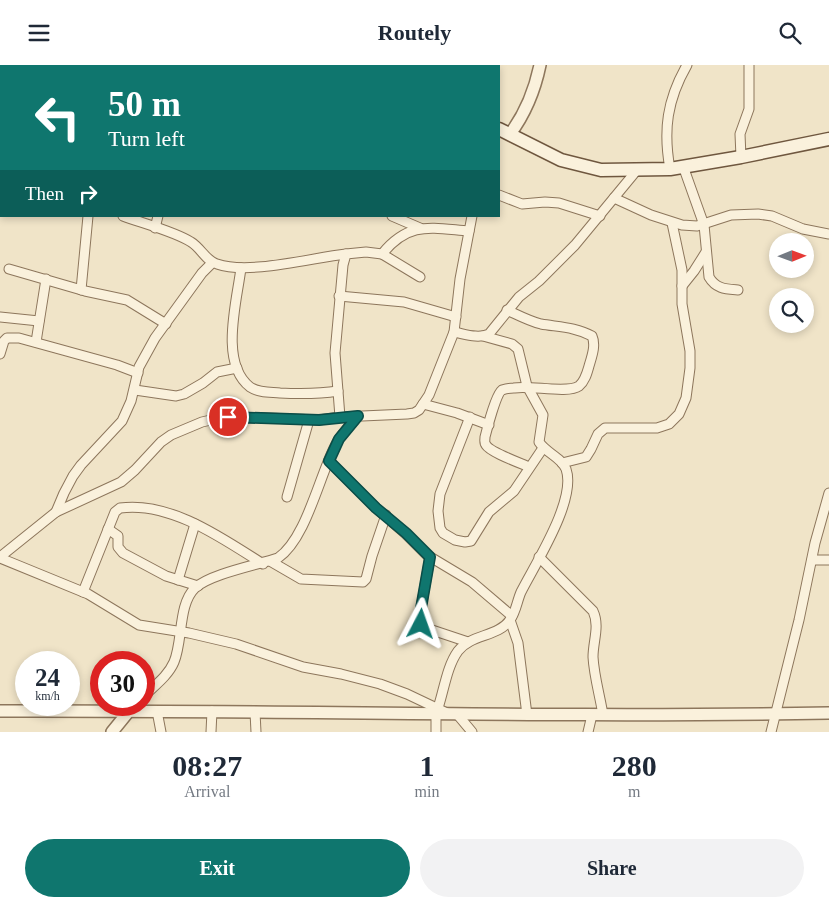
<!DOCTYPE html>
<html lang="en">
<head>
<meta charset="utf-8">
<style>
  :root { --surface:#fff; --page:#f2f2f3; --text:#1f2937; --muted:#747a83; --accent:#0f766e }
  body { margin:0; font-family:Georgia,serif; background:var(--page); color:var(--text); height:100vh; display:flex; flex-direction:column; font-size:19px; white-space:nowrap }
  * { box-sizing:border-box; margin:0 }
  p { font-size:16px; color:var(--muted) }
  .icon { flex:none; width:28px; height:28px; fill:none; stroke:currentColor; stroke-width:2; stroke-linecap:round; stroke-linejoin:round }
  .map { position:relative; height:667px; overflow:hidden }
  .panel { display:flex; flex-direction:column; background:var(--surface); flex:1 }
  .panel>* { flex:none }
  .top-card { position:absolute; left:0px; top:0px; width:500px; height:152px; box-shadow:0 2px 8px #0003; background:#0f766e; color:#fff; overflow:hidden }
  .needle { width:32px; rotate:89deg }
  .fabs { position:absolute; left:769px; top:168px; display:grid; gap:10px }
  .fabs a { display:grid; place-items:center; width:45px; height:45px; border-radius:50%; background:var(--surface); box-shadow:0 2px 8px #0003; font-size:25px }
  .speed { position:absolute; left:15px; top:586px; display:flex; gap:10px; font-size:25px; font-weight:700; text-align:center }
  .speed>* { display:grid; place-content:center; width:65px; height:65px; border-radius:50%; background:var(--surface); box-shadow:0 2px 8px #0003; line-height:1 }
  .speed small { font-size:12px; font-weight:400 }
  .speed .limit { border:8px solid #d22; background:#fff; color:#111 }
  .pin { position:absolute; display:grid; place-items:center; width:42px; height:42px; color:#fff; margin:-21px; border:2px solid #fff; border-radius:50%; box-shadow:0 1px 5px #0007 }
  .me { position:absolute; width:55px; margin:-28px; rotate:4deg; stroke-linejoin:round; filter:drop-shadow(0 0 4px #0008) }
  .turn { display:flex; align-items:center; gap:18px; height:105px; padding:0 25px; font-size:22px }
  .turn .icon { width:65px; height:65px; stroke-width:2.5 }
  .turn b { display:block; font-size:35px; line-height:42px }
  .then { display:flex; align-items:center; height:48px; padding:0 25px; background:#0003; gap:10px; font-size:19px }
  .eta { display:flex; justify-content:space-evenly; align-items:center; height:85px; text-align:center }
  .eta b { font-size:30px; font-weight:700; line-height:35px }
  .primary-button { display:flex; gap:10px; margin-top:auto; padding:10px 25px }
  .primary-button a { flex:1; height:58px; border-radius:30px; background:var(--accent); color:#fff; font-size:20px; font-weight:700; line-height:58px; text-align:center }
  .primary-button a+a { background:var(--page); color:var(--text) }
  header { display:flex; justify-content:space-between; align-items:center; height:65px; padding:0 25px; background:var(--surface); font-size:22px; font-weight:700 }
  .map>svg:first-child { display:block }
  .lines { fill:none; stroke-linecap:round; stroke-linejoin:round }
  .minor-casing { stroke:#8d765c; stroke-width:11 }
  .tertiary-casing { stroke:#8d765c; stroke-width:14 }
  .secondary-casing { stroke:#6f573f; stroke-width:15 }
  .minor { stroke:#faf1dc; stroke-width:9 }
  .tertiary { stroke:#faf1dc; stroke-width:11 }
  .secondary { stroke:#faf1dc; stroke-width:12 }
  .route-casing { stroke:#0a4d48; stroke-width:12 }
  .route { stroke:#0f766e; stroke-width:9 }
</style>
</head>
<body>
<header><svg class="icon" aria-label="menu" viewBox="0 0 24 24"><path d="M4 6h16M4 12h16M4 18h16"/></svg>Routely<svg class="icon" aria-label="search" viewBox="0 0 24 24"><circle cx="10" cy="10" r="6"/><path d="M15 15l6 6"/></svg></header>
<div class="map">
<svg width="829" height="667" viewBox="0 0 829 667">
  <rect width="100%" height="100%" fill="#f0e4c8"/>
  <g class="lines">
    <g class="minor-casing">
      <g id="minor">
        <path d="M 9,1 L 9,0"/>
        <path d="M 240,1 L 241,0"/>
        <path d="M 0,27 L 1,17"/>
        <path d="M 0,47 L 1,48"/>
        <path d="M 741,92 L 740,69 L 749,44 L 749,0"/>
        <path d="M 683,101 L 704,160 L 709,212 C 716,224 726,224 738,225"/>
        <path d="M 670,104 C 663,65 667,35 687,0"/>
        <path d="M 499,130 L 522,139 L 545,137 L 559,138 L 600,151"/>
        <path d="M 614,133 L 651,150 L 682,160 L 697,161 L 731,150 L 758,149 L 772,151 L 803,164 L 829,169"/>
        <path d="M 123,151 C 142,158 176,167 191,177 C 201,183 206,196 217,199 C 249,210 311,193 346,189"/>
        <path d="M 392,151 L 420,163"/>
        <path d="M 155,163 L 158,151"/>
        <path d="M 241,203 C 237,236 219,298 250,322 C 259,328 271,327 280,328 C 300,329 319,329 338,326"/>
        <path d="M 9,204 L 85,226 L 127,235 L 166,259"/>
        <path d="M 420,212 L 382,189 C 409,156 430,163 469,166"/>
        <path d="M 682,221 L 694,206 L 706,187"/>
        <path d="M 81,225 L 88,151"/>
        <path d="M 339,231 L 404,237 L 456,252"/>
        <path d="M 507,245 C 518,250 529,256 541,259 C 558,262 576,262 592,271 C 596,280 592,291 589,301 C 587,308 585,316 579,321 C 568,329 530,320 514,323 C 510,323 505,324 502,325 C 496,329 487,364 485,372 C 485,375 484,378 486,380 C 490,387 520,398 529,402"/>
        <path d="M 0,252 L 39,256"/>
        <path d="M 454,267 C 465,269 478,274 489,269 L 519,232 L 539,216 L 575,180 L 637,105"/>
        <path d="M 36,277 L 46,214"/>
        <path d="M 0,289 L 4,276 L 7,273 L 19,273 L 117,300 L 138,308"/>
        <path d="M 135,325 L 176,331 L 184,329 L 203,318 L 217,307 L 237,303"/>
        <path d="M 423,339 L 457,348 L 489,360"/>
        <path d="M 340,352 L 335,288 L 343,200 L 346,189 L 366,187 L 382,189"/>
        <path d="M 470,352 L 440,429 L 438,446 L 440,463 L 443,468 L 455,475 L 465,477 L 471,476 L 489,447 L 514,426 L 543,383"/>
        <path d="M 329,396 L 376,443 L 406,469 L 427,490 L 472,517 L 512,551"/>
        <path d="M 562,398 L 586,392 L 591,384 L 598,369 L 605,363 L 657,363 L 669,359 L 679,349 L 686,333 L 690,303 L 690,286 L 682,239 L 682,205 L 672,158"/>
        <path d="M 287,432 L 309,355"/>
        <path d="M 56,447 L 64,428 L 73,411 L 81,400 L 122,356 L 131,336 L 139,302 L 155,273 L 202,208 L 212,198"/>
        <path d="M 108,464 L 118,471 L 118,482 L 123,488 L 166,511 L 198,521"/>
        <path d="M 0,492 L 56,447 L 121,417 L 135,405 L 161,377 L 171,370 L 202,357 L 215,354 L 239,352 L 319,355 L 340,352 L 407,349 L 414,348 L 419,345 L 429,330 L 454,267 L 460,214 L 472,151"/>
        <path d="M 430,492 L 420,549 L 421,559 L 432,565 L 468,577"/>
        <path d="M 539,492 L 593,546 C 600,561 593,576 593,592 C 594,611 600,631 603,650"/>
        <path d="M 0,493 L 88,529 L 139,560 L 189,568 L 236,579 L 303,602 L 341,609 L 380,619 L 407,629 L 447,648"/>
        <path d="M 812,495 L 829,495"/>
        <path d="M 270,496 L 301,514 L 363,517 L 366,514 L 372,491 L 386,450"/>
        <path d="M 178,515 L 195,459"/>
        <path d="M 83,527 L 115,447 L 120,443 C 170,436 222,473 263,499"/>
        <path d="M 510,555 L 518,578 L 527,650"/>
        <path d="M 144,631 C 154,621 168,611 174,597 C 183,576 178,539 195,523 C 210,509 257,500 278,493 C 306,474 319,412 335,381 C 340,370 349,361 358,351"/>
        <path d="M 438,643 C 444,625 447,601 458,586 C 471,569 498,572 510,555 C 516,547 517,536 521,527 C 535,499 577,435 566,404 C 561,392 546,388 539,377 L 543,350 L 527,321 L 518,284 L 512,279 L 483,271"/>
        <path d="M 157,646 L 161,667"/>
        <path d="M 255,647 L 256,667"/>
        <path d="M 457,649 L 472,667"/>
        <path d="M 211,667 L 212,646"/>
        <path d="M 436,667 L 436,649"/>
        <path d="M 588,667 L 592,650"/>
        <path d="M 771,667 L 799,555 L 815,478 L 829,428"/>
      </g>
    </g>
    <g class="tertiary-casing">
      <g id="tertiary">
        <path d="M 510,69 C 525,49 535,24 540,0"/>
        <path d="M 0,646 C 276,645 553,653 829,648"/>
        <path d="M 112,667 L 129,646"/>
      </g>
    </g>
    <g class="secondary-casing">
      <g id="secondary">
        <path d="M 386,0 L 389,1"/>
        <path d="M 499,64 L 561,95 L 601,105 L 670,104 L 741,92 L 829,74"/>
      </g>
    </g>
    <use href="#minor" class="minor"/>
    <use href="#tertiary" class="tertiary"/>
    <use href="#secondary" class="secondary"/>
  </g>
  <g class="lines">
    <g class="route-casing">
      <path id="route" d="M 228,352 L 319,355 L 358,351 L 339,374 L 329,396 L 376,443 L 406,468 L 430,492 L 420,549 L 421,559"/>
    </g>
    <use href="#route" class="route"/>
  </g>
</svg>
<div class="fabs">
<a><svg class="needle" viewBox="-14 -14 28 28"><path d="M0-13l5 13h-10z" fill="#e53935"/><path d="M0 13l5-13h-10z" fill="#747a83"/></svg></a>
<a><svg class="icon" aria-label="search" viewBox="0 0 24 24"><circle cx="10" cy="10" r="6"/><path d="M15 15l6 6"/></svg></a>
</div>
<div class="speed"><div>24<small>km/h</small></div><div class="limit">30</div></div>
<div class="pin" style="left:228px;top:352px;background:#d93025"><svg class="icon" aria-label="arrive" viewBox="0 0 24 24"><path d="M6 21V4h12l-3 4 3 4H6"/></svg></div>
<svg class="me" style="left:421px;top:559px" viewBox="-20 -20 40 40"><path d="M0-17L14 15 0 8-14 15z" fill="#0f766e" stroke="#fff" stroke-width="4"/></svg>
<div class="top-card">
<div class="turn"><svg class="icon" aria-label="left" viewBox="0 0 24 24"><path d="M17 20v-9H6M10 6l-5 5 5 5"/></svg><div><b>50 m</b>Turn left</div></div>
<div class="then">Then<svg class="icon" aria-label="right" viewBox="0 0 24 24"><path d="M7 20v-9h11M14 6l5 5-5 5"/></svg></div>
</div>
</div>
<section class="panel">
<div class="eta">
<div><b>08:27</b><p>Arrival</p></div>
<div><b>1</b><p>min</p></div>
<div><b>280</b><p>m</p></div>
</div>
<div class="primary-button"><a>Exit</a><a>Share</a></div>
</section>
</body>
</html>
